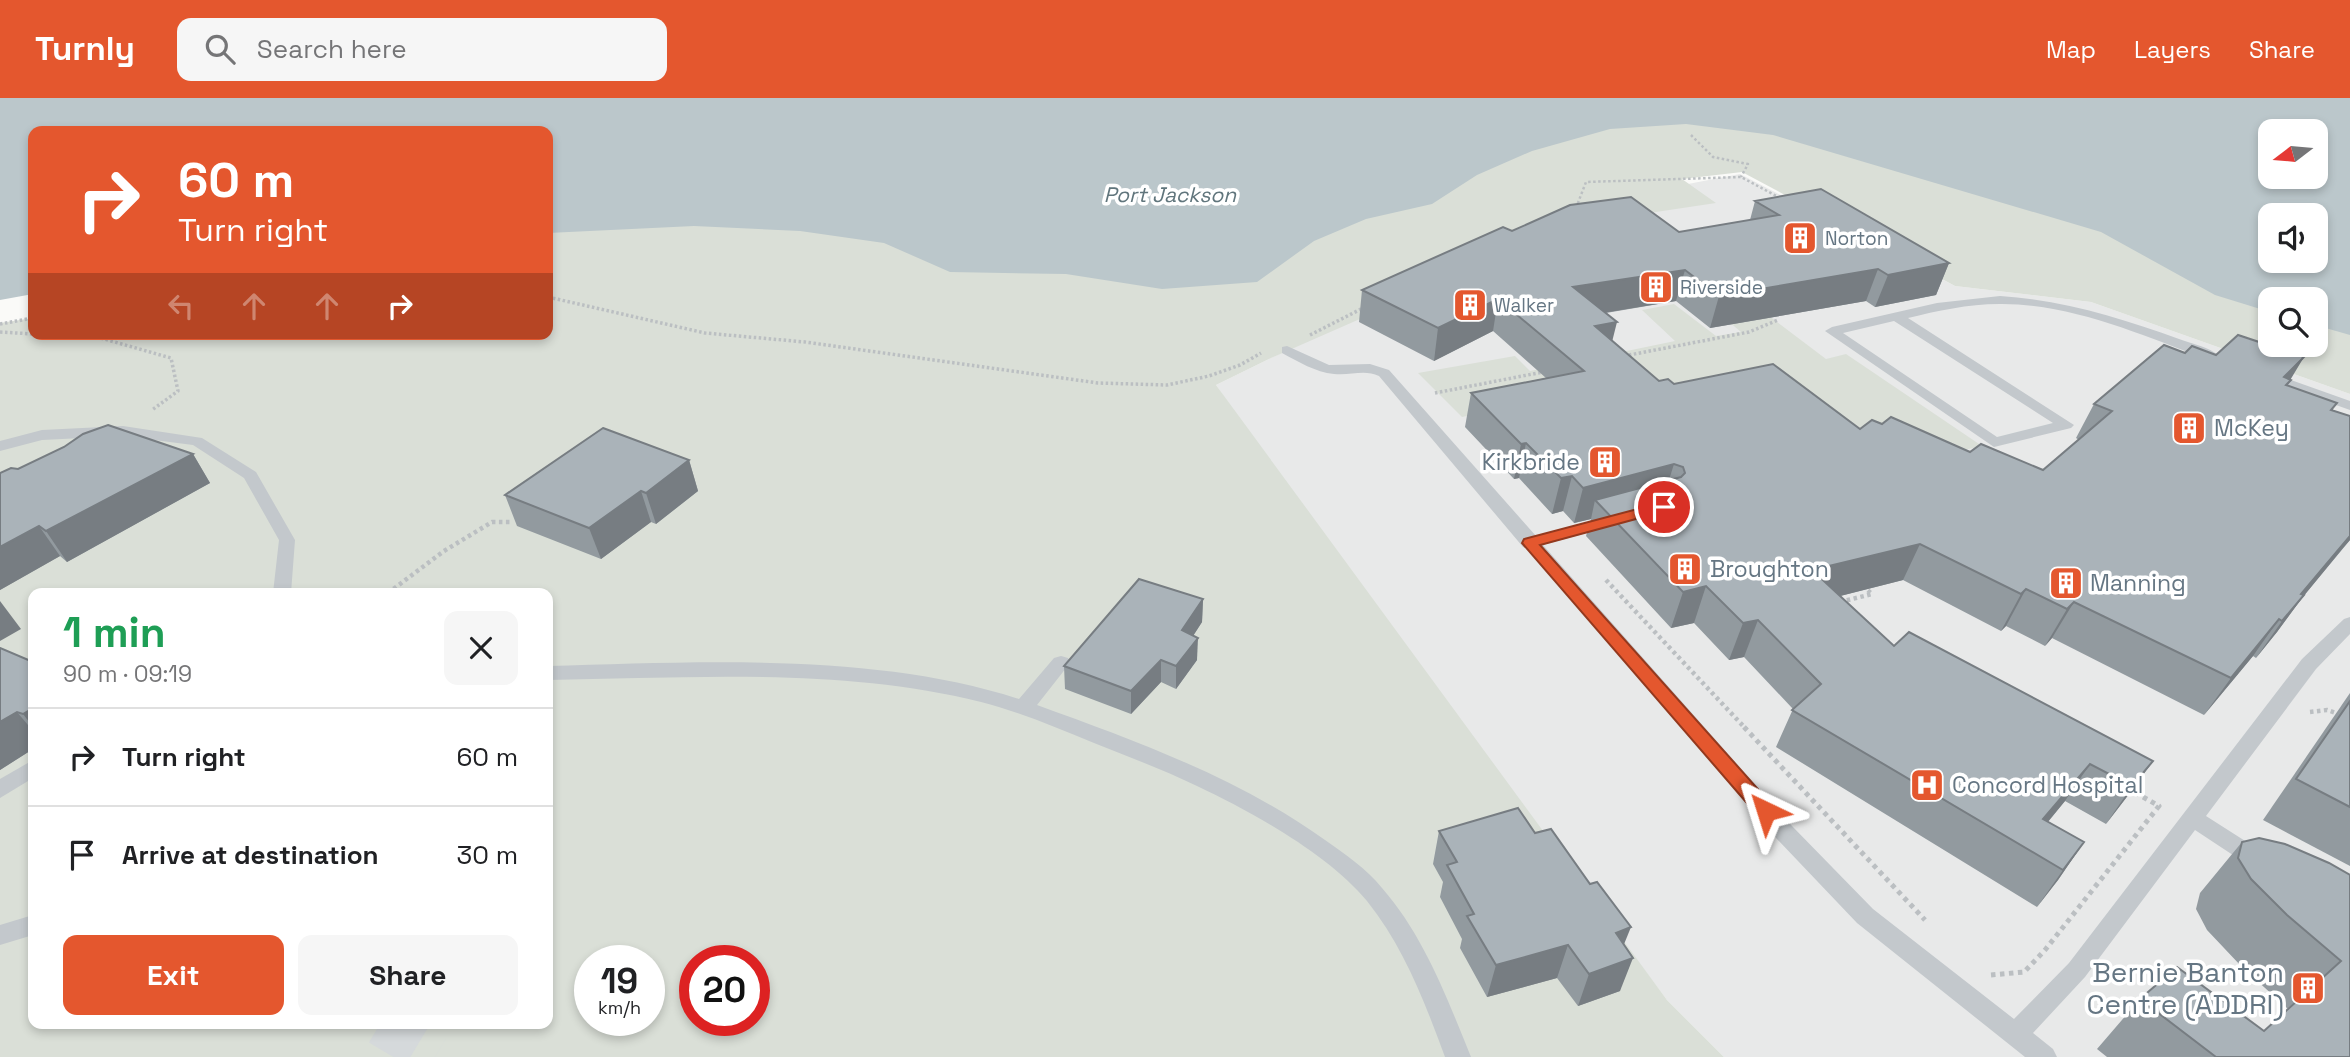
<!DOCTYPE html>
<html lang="en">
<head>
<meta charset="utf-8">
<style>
  :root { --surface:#fff; --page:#f6f6f6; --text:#202124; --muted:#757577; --line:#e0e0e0; --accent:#e4572e }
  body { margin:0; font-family:"Space Grotesk",sans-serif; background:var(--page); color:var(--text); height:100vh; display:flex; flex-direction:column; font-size:26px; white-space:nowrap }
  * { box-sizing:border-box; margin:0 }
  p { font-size:23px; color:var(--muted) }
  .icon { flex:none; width:38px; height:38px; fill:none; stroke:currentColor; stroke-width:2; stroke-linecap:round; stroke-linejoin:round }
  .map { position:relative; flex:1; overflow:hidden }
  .panel { position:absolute; left:28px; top:490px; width:525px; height:441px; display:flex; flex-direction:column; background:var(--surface); border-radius:14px; box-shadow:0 4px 10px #0003 }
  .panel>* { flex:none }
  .hud { position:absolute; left:28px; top:28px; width:525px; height:214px; border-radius:14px; box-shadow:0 4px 10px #0003; background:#e4572e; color:#fff; overflow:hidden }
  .needle { width:46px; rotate:254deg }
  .tools { position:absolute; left:2258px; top:21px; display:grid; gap:14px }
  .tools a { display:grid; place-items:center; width:70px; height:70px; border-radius:14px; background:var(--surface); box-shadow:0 4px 10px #0003; font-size:35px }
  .speed { position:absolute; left:574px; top:847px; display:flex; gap:14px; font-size:35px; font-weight:700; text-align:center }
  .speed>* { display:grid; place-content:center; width:91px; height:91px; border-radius:50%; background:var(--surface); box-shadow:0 4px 10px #0003; line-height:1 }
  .speed small { font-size:18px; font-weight:400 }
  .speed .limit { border:10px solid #d22; background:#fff; color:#111 }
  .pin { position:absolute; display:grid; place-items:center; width:60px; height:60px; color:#fff; margin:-30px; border:4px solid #fff; border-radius:50%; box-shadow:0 2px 7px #0007 }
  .me { position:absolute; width:77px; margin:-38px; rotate:319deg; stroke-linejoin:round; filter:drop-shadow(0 0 5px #0008) }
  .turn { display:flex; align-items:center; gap:24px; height:147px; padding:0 35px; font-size:32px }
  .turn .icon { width:91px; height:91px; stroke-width:2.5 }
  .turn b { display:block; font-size:49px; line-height:60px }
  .lanes { display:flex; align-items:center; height:66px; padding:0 35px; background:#0003; justify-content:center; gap:35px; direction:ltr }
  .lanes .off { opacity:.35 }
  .round { display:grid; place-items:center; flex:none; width:74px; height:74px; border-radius:14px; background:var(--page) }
  .overview { display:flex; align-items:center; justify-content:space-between; height:119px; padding:0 35px }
  h1 { font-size:42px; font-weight:700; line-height:52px; color:#1e9e55 }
  .button { display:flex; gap:14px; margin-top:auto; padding:14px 35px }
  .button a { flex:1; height:80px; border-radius:14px; background:var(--accent); color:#fff; font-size:28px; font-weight:700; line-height:80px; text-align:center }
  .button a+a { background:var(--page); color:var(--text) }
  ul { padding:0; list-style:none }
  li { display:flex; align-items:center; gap:21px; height:98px; padding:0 35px; border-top:2px solid var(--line) }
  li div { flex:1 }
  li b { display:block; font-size:26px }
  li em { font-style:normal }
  header { display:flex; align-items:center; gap:42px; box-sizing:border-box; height:98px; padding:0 35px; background:var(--accent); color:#fff }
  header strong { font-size:33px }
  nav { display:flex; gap:38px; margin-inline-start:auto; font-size:24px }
  .search { width:490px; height:63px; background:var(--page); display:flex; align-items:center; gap:18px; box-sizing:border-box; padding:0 24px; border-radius:14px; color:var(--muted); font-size:26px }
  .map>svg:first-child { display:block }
  .built { fill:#e8e9e9 }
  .green { fill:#dadfd7; fill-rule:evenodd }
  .water { fill:#bbc7cb; fill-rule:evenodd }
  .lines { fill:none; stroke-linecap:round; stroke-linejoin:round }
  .minor-tunnel { stroke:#d5d9db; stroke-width:43; stroke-dasharray:43 21; stroke-linecap:butt }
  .path-far3 { stroke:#bbbfc2; stroke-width:2.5; stroke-dasharray:2.5 2.5; stroke-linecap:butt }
  .path-far2 { stroke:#bbbfc2; stroke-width:3.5; stroke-dasharray:2.5 2.5; stroke-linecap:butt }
  .path-far1 { stroke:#bbbfc2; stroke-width:4.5; stroke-dasharray:3.5 3.5; stroke-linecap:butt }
  .path { stroke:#bbbfc2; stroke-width:5; stroke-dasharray:4.5 4.5; stroke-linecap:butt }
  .service { fill:#c3c8cc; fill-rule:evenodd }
  .wall { fill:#929a9f }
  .shaded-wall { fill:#777d82 }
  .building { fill:#aab3b9; stroke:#777d82; stroke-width:2 }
  .route { fill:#e4572e; stroke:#94391e; stroke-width:2 }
  .labels { text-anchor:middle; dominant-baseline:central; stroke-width:7; stroke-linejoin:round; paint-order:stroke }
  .far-poi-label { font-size:19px; fill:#657683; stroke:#fff; text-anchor:start }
  .far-water-label { font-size:21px; font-style:italic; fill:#60757c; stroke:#fff }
  .poi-label { font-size:23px; fill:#657683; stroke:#fff; text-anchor:start }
  .near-poi-label { font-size:28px; fill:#657683; stroke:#fff; text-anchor:end }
</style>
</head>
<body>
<header>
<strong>Turnly</strong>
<div class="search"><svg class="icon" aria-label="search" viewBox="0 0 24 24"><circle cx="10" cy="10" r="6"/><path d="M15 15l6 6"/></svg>Search here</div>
<nav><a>Map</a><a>Layers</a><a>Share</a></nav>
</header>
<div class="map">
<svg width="2350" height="959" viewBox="0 0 2350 959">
  <rect width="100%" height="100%" fill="#fafaf8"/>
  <path class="built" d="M 1740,76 L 1955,188 L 2091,204 L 2350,296 L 2350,959 L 1724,959 L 1667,902 L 1342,472 L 1216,287 L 1287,252 L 1324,228 L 1688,86 Z"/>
  <g class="green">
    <path d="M 1622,16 L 1786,30 L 2045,96 L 2270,201 L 2270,247 L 2315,247 L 2315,214 L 2350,224 L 2350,296 L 2091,204 L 1955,188 L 1742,74 L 1682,81 L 1716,105 L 1576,126 L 1269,261 L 1216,287 L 1667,902 L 1724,959 L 0,959 L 0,225 L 33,220 L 33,236 L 548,236 L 548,123 ZM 33,495 L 548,495 L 548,926 L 33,926 ZM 590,863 L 649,863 L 649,922 L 590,922 ZM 695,863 L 754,863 L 754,922 L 695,922 Z"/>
    <path d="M 1674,206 L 1716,238 L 1741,234 L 1728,223 L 1756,208 L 1826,261 L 1846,256 L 1982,348 L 1905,365 L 1559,299 L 1462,319 L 1418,275 L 1515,258 L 1530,273 L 1675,243 L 1642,212 Z"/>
  </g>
  <path class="water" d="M 0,0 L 2350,0 L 2350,237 L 2315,227 L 2315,201 L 2270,201 L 2270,214 L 2215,197 L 2101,134 L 1773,37 L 1686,26 L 1610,31 L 1532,53 L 1477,77 L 1432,106 L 1366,121 L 1314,143 L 1257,184 L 1162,191 L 1066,176 L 950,174 L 884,145 L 800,133 L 694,128 L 548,135 L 548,33 L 33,33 L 33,196 L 0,202 ZM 2270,33 L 2315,33 L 2315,79 L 2270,79 ZM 2270,117 L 2315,117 L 2315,163 L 2270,163 Z"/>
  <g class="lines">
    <path class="minor-tunnel" d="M 380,926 L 435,959"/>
    <g class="path-far3">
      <path d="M 1691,37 L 1713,59 L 1748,66 L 1741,79"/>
      <path d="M 1576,110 L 1586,84 L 1741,79 L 1782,101"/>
    </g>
    <g class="path-far2">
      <path d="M 548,199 L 705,235 L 805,244 L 1098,285 L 1167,287 L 1209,278 L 1240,267 L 1261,255"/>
      <path d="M 0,226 L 33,220"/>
      <path d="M 0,234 L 33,236"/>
      <path d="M 46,236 L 97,239 L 171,260 L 178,293 L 152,312"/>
      <path d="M 1310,237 L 1365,209"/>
      <path d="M 1624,258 L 1749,234 L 1778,222"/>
      <path d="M 1435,295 L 1543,274"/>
    </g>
    <g class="path-far1">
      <path d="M 1606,482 L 1746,631"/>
      <path d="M 388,495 L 444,453 L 492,424 L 512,424"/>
      <path d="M 1840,504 L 1872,496 L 1864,489"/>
      <path d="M 2310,614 L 2327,612 L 2336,615"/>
    </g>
    <g class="path">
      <path d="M 1744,629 L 1925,822"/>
      <path d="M 1991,877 L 2024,874 L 2045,852 L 2159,708 L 2129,691"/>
    </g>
    <g class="service">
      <path d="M 2000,198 C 2063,202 2121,220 2179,241 C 2192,246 2210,249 2219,258 L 2212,262 L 2207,261 C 2141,237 2071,205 1999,206 C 1968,206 1937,213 1908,220 L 2074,327 L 2071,330 L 1994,349 L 1825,233 L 1832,229 L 1937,205 ZM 1894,223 L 2053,325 L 1997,339 L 1843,235 Z"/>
      <path d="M 1287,248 L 1329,267 L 1370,266 L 1389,272 L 1536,438 L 1610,418 L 1616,419 L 1618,423 L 1616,427 L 1543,447 L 1792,728 L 1873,811 L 2014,921 L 2069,865 L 2302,561 L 2344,521 L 2350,519 L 2350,536 L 2316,571 L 2206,718 L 2264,755 L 2267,761 L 2264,767 L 2256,770 L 2248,767 L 2195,732 L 2085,879 L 2033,935 L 2053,951 L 2057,959 L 2025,959 L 1857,825 L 1776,740 L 1527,450 L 1523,449 L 1379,278 C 1364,271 1350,278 1334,276 C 1315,274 1299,264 1282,255 L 1282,249 Z"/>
      <path d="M 2268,274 L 2350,303 L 2350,312 L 2263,281 L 2261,278 Z"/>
      <path d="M 123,328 L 202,340 L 256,374 L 295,442 L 291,495 L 273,495 L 279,442 L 244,380 L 193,347 L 123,338 L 42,342 L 0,353 L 0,343 L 42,332 Z"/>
      <path d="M 1061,558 L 1068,560 L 1070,565 L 1037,607 C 1136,643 1239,680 1325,742 C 1346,757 1366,770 1382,790 C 1424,838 1447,900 1471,959 L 1445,959 C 1425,905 1404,849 1367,803 C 1328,756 1252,714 1197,688 C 1164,672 1129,659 1094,645 C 1057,630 1020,614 981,604 C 840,569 691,580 548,582 L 548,568 C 698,564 875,554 1019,601 L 1054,560 Z"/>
      <path d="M 33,662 L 33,680 L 0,700 L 0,681 Z"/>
      <path d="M 33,817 L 33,837 L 0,847 L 0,827 Z"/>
    </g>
  </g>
  <g class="wall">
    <path d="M 1755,103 L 1949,165 L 1936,197 L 1875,209 L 1866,203 L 1710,230 L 1676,203 L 1606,215 L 1612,243 L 1659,283 L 1860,331 L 1882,326 L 1970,354 L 2043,372 L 2079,342 L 2076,340 L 2094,306 L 2185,255 L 2291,282 L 2287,287 L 2333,312 L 2350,318 L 2350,442 L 2302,500 L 2277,534 L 2256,560 L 2253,558 L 2204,617 L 2052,540 L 2045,548 L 2006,528 L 2001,533 L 1903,482 L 1840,498 L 1894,548 L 2153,663 L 2126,700 L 2106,726 L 2065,703 L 2048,724 L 2084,744 L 2058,782 L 2037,809 L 1776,649 L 1793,611 L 1744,559 L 1729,562 L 1694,525 L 1671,530 L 1586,438 L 1591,421 L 1574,425 L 1563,413 L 1552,416 L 1519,380 L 1514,381 L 1465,329 L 1471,295 L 1546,280 L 1493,233 L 1434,263 L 1359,224 L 1362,192 L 1512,133 L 1679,134 L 1750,122 Z"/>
    <path d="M 64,349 L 193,356 L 210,385 L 67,464 L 60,458 L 0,492 L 0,375 L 18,371 Z"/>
    <path d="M 689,362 L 698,393 L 656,426 L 651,424 L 601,461 L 517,428 L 505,397 Z"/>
    <path d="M 1203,501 L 1202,524 L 1193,538 L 1197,562 L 1176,591 L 1161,584 L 1131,616 L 1065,591 L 1064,568 Z"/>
    <path d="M 0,550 L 33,564 L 33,651 L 0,672 Z"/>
    <path d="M 2350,595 L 2350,768 L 2263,722 Z"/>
    <path d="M 1439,733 L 1535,735 L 1590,786 L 1624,847 L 1620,893 L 1578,908 L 1557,880 L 1487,899 L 1460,850 L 1462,841 L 1440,799 L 1443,784 L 1433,766 Z"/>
    <path d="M 2242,744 L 2350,777 L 2350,959 L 2107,959 L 2097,951 L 2140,901 L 2264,933 L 2288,911 L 2241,868 L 2207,832 L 2196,811 L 2200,795 Z"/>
  </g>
  <g class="shaded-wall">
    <path d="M 1949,165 L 1936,197 L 1875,209 L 1888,177 Z"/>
    <path d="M 1878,171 L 1866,203 L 1710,230 L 1719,198 Z"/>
    <path d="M 1685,172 L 1676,203 L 1566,221 L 1573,189 Z"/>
    <path d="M 1498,201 L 1493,233 L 1434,263 L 1438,230 Z"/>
    <path d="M 1617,224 L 1609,256 L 1595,228 Z"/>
    <path d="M 2304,259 L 2289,284 L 2291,282 L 2269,315 L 2284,279 Z"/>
    <path d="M 1526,345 L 1519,380 L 1514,381 L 1521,346 Z"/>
    <path d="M 193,356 L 210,385 L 67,464 L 46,433 Z"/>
    <path d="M 689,362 L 698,393 L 656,426 L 646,395 Z"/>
    <path d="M 1674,366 L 1663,401 L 1595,402 L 1591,421 L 1574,425 L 1583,390 Z"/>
    <path d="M 1572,378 L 1563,413 L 1552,416 L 1561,380 Z"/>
    <path d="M 641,393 L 651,424 L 601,461 L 589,430 Z"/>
    <path d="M 39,428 L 60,458 L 0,492 L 0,449 Z"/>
    <path d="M 2350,438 L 2350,442 L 2343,450 L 2302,500 L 2277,534 L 2256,560 L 2301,496 Z"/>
    <path d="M 1920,446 L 1903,482 L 1797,509 L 1812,472 Z"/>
    <path d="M 1706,488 L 1694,525 L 1671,530 L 1683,494 Z"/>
    <path d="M 2026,491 L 2006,528 L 2001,533 L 2021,496 Z"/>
    <path d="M 1203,501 L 1202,524 L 1182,555 L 1182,532 Z"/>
    <path d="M 0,503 L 21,531 L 0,543 Z"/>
    <path d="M 2074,504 L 2052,540 L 2045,548 L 2067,511 Z"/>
    <path d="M 2279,521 L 2253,558 L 2204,617 L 2231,580 Z"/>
    <path d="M 1758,522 L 1744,559 L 1729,562 L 1743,525 Z"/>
    <path d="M 1198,540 L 1197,562 L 1176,591 L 1176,568 Z"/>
    <path d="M 1161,562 L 1161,584 L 1131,616 L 1131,593 Z"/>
    <path d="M 33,610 L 33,629 L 23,616 Z"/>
    <path d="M 17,614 L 33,633 L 33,651 L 0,672 L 0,624 Z"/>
    <path d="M 2153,663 L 2126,700 L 2106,726 L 2132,688 Z"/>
    <path d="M 2090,666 L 2065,703 L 2026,750 L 2043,721 Z"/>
    <path d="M 2084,744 L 2058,782 L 2037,809 L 2063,772 Z"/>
    <path d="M 1631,829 L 1618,861 L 1616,835 Z"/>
    <path d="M 1568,847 L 1557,880 L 1487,899 L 1496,867 Z"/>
    <path d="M 1633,860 L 1620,893 L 1578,908 L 1589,876 Z"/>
  </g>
  <g class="building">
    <path d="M 1821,91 L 1949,165 L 1888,177 L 1878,171 L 1719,198 L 1685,172 L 1573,189 L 1617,224 L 1595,228 L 1659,283 L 1668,281 L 1674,286 L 1773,266 L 1860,331 L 1872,322 L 1882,326 L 1891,319 L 1970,354 L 1981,346 L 2043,372 L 2112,313 L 2094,306 L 2164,247 L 2185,255 L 2192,248 L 2216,257 L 2238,237 L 2304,259 L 2284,279 L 2291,282 L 2286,287 L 2337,305 L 2331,312 L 2350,318 L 2350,438 L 2301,496 L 2304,497 L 2282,523 L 2279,521 L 2231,580 L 2074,504 L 2067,511 L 2026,491 L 2021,496 L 1920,446 L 1812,472 L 1894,548 L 1909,534 L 2153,663 L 2132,688 L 2090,666 L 2043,721 L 2084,744 L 2063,772 L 1792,612 L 1821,586 L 1758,522 L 1743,525 L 1706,488 L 1683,494 L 1595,402 L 1681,379 L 1685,375 L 1683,369 L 1674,366 L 1583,390 L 1572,378 L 1561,380 L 1526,345 L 1521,346 L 1471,295 L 1584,273 L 1498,201 L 1438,230 L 1362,192 L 1503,129 L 1512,133 L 1570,107 L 1631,99 L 1679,134 L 1779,117 L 1755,103 Z"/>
    <path d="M 108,327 L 193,356 L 46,433 L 39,428 L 0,449 L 0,375 L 11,370 L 18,371 L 64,349 L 83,336 Z"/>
    <path d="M 603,330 L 689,362 L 646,395 L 641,393 L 589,430 L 505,397 Z"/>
    <path d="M 1139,481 L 1203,501 L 1182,532 L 1198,540 L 1176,568 L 1161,562 L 1131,593 L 1064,568 Z"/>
    <path d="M 0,550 L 33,564 L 33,610 L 23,616 L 17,614 L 0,624 Z"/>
    <path d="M 2350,603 L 2350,709 L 2296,681 Z"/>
    <path d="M 1518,710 L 1535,735 L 1551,731 L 1590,786 L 1597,784 L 1631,829 L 1616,835 L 1633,860 L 1589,876 L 1568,847 L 1496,867 L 1467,818 L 1474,816 L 1447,767 L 1457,764 L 1439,733 Z"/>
    <path d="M 2259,740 L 2285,746 L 2329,765 L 2350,777 L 2350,959 L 2216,959 L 2140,901 L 2177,869 L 2264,933 L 2341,863 L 2287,817 L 2251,781 L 2238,760 L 2242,744 Z"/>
  </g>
  <path class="route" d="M 1664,404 L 1669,405 L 1672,409 L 1669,412 L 1540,447 L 1773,708 L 1776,713 L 1773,719 L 1766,721 L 1759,719 L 1522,445 L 1524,441 Z"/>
  <defs>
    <g id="building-square" transform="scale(1.75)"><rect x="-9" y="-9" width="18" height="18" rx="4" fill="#e4572e" stroke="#fff"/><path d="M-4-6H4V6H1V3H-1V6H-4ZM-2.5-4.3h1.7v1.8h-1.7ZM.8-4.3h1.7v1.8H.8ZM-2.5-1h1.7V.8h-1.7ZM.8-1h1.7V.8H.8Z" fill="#fff"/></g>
    <g id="hospital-square" transform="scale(1.75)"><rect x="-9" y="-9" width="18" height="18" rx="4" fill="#e4572e" stroke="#fff"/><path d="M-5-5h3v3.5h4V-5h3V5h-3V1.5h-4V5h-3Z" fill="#fff"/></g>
  </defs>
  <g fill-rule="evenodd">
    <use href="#building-square" x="1800" y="140"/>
    <use href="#building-square" x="1656" y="189"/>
    <use href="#building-square" x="1470" y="207"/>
    <use href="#building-square" x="2189" y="330"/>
    <use href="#building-square" x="1605" y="364"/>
    <use href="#building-square" x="1685" y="471"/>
    <use href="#building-square" x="2066" y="485"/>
    <use href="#hospital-square" x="1927" y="687"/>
    <use href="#building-square" x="2308" y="890"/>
  </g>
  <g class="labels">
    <g class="far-poi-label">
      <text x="1825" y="140">Norton</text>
      <text x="1680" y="189">Riverside</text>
      <text x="1494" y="207">Walker</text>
    </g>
    <g class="far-water-label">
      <text x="1170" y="96">Port Jackson</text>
    </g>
    <g class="poi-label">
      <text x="2214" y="330">McKey</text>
      <text x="1580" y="364" text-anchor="end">Kirkbride</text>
      <text x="1710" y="471">Broughton</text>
      <text x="2090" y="485">Manning</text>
      <text x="1952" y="687">Concord Hospital</text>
    </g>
    <g class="near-poi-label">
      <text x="2284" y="874">Bernie Banton<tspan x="2284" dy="32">Centre (ADDRI)</tspan></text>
    </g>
  </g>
</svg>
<div class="tools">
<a><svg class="needle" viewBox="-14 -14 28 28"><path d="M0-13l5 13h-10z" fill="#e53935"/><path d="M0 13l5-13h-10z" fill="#757577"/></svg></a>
<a><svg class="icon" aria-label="sound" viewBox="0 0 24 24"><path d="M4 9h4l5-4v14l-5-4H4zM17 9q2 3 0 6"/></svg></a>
<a><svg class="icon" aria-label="search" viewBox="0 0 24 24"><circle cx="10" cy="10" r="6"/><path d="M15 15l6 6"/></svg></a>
</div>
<div class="speed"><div>19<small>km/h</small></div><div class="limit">20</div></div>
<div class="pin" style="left:1664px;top:409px;background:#d93025"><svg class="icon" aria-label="arrive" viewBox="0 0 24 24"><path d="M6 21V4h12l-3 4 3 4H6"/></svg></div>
<svg class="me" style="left:1766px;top:713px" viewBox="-20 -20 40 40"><path d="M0-17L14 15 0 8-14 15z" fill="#e4572e" stroke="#fff" stroke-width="4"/></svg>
<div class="hud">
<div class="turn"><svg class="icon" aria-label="right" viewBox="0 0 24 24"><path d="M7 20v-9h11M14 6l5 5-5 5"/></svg><div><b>60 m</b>Turn right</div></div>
<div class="lanes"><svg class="icon off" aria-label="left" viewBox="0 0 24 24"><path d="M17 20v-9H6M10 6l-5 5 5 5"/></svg><svg class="icon off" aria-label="ahead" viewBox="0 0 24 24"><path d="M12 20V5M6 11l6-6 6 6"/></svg><svg class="icon off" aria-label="ahead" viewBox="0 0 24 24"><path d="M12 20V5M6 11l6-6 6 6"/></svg><svg class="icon" aria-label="right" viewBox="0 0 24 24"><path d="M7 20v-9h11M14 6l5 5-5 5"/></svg></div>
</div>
<section class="panel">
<div class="overview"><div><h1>1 min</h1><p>90 m · 09:19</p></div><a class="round"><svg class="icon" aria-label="close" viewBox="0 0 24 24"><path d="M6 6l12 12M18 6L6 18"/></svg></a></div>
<ul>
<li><svg class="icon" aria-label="right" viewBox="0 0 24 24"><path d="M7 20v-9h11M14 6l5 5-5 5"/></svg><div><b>Turn right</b></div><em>60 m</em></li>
<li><svg class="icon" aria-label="arrive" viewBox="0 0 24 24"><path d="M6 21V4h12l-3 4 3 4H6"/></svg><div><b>Arrive at destination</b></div><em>30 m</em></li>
</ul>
<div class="button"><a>Exit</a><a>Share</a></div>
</section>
</div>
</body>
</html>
